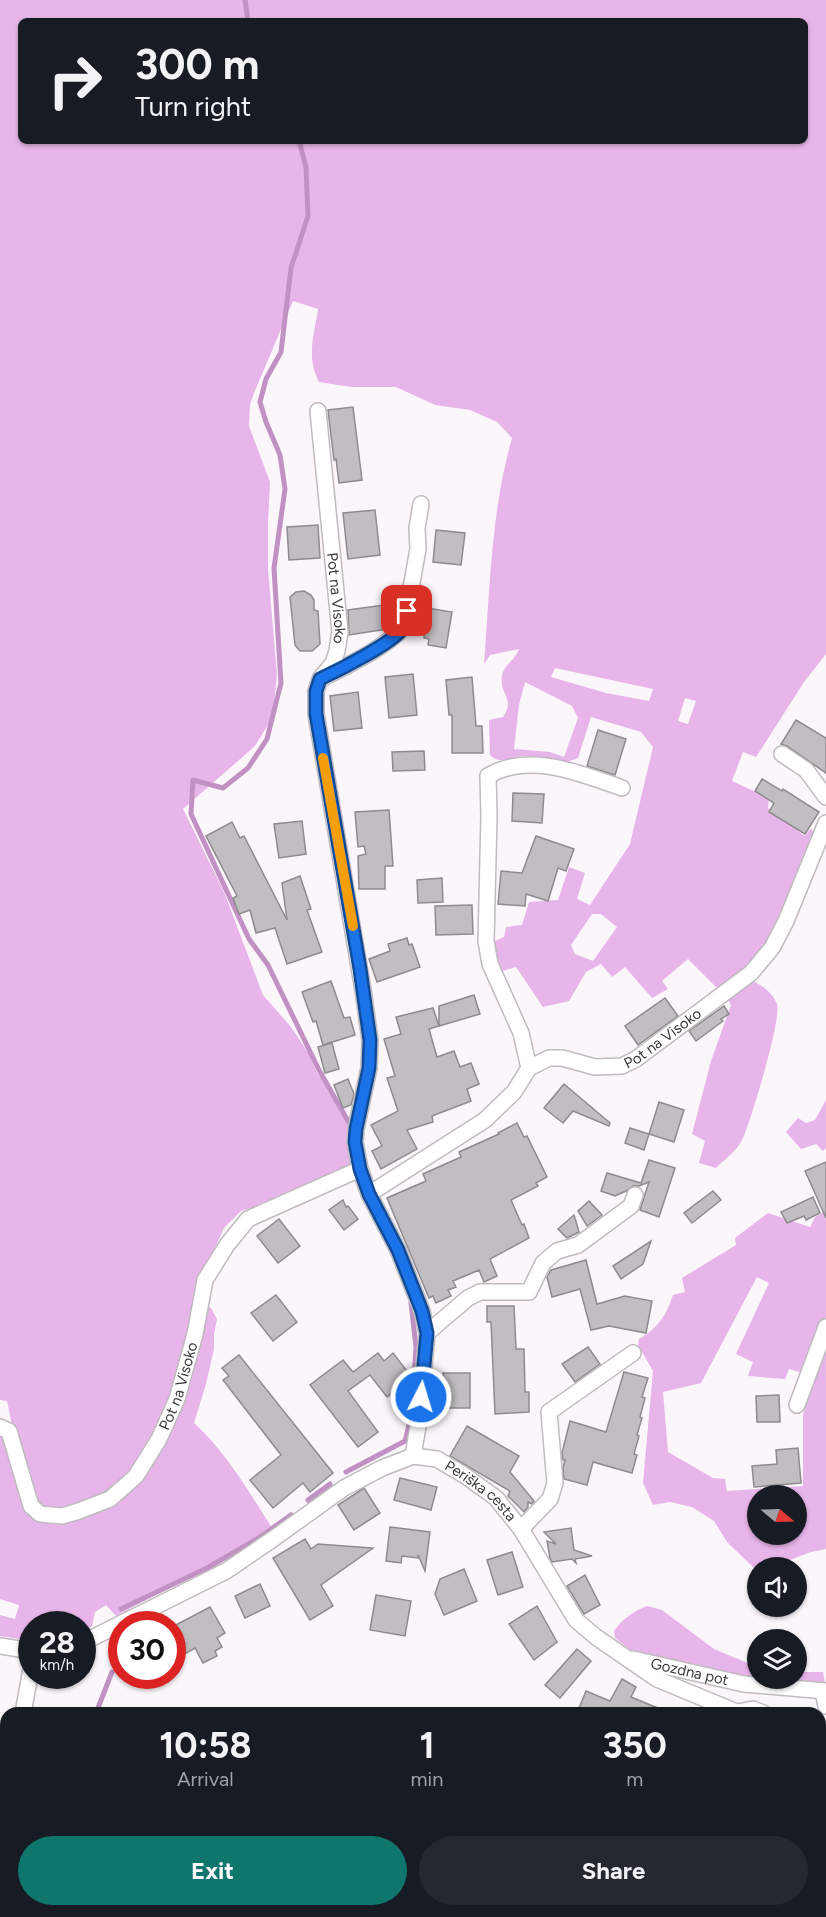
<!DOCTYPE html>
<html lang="en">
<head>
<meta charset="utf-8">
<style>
  :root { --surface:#171b24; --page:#242831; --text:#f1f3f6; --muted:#9ea1a6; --accent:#0f766e }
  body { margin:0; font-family:Figtree,sans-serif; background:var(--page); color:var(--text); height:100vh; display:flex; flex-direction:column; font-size:22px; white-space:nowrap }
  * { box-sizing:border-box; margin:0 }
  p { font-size:20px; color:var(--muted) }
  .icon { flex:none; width:33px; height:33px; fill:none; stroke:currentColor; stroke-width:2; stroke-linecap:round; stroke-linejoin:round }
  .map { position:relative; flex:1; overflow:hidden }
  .sheet { position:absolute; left:0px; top:1707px; width:826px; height:210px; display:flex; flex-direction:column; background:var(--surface); border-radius:18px 18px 0 0; box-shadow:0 2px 4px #0004 }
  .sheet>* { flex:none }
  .hud { position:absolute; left:18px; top:18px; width:790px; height:126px; border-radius:9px; box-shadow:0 2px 4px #0004; background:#171b24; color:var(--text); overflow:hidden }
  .needle { width:39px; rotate:109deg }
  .buttons { position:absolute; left:747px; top:1485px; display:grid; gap:12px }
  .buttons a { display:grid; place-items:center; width:60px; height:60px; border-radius:50%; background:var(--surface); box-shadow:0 2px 4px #0004; font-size:30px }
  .speed { position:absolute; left:18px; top:1611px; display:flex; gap:12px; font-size:30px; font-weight:700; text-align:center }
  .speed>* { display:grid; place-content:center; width:78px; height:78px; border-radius:50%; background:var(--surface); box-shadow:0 2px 4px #0004; line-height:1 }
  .speed small { font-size:15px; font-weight:400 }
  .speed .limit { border:9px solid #d22; background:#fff; color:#111 }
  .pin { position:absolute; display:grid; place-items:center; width:51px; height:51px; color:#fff; margin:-26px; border-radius:12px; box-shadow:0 3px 9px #0006 }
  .me { position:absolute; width:66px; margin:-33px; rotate:5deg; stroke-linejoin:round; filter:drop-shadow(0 0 4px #0008) }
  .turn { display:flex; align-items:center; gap:21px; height:126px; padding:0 18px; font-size:27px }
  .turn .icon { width:78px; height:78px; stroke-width:2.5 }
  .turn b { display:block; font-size:42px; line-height:51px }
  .eta { display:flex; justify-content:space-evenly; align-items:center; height:102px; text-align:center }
  .eta b { font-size:36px; font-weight:700; line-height:42px }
  .primary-button { display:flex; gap:12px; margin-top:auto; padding:12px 18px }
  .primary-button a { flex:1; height:69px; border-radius:36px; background:var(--accent); color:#fff; font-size:24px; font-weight:700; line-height:69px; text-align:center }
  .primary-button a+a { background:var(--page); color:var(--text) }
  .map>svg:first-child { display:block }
  .green { fill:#e8b5ea; fill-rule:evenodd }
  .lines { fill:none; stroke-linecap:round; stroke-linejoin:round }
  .stream { stroke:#c291c4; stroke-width:5 }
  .building { fill:#c1bec1; stroke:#8e8b8e; stroke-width:1.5 }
  .street-casing { stroke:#bfbbbf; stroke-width:18 }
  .street { stroke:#fff; stroke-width:15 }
  .route-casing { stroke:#114b97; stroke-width:15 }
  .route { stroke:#1a73e8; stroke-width:10 }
  .slow { stroke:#f59e0b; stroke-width:10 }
  .labels { text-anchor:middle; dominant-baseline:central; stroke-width:6; stroke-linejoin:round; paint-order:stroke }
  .street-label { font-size:15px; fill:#3b393b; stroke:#faf6fa }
</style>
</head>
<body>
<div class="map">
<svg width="826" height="1917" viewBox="0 0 826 1917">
  <rect width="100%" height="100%" fill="#faf6fa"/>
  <g class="green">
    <path d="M 0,0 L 826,0 L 826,654 L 804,682 L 756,757 L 743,752 L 732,781 L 769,798 L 768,808 L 805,836 L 810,829 L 817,833 C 800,876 783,937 748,969 C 740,977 728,983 718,989 L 688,959 L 662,981 L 668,989 L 652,998 L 625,967 L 612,977 L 601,964 L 586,972 L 569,1001 L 543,1007 L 516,967 L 499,972 L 494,957 L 493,942 L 504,937 L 506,927 L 522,925 L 529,902 L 558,900 L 569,867 L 585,873 L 577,899 L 590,905 L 630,844 L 653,747 L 641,732 L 591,717 L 578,758 C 554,768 548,757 526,756 C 512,755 502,767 490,755 L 489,720 L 503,717 C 516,698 499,695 502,676 C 504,664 514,662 519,649 L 490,655 L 484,664 C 490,588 491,511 512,438 L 497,422 L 470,410 L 435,405 L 396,387 L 351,387 L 319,382 C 306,357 314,336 318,309 L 293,301 L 254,393 L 250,405 L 249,426 L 270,482 L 268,524 L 268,569 L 277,675 L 275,695 L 271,720 L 255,746 L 183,809 L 224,892 L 263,995 L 291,1027 L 309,1054 L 317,1073 L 329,1087 L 349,1126 L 351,1168 L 281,1199 L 241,1211 L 224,1228 L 209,1261 L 172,1399 L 149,1447 L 130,1476 L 101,1499 L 59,1511 L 36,1506 L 15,1439 L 7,1401 L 0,1400 ZM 21,21 L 806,21 L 806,141 L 21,141 ZM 555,668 L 653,689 L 649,701 L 606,693 L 551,677 ZM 525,682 L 572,706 L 578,718 L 564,757 L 550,752 L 514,749 L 519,705 ZM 685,698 L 696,701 L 688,724 L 678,721 ZM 592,914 L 601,914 L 617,927 L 593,961 L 575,954 L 571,945 Z"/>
    <path d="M 750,980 C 761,984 773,993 777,1004 C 782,1018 751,1120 743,1138 C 738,1150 725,1159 716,1168 L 699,1163 L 705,1141 L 692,1134 L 711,1061 L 731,1005 L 726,996 Z"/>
    <path d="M 826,1100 L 826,1148 L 823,1151 L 816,1144 L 801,1149 L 786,1132 L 798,1118 L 806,1123 L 815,1120 Z"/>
    <path d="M 826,1211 L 826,1318 L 803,1373 L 789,1369 L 785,1379 L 748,1376 L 753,1362 L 736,1354 L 769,1283 L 757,1277 L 701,1383 L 663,1392 L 668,1452 L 713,1478 L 725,1479 L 727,1491 L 803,1486 L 803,1415 L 810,1389 L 826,1349 L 826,1549 L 811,1552 L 771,1567 L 754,1568 L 727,1542 L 714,1521 L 692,1507 L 670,1502 L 653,1505 L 643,1483 L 653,1371 L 638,1345 L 639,1339 C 658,1328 666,1316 673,1295 L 685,1292 L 682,1278 L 736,1245 L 735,1238 L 768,1213 L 810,1227 L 815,1217 ZM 758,1496 L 796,1496 L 796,1534 L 758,1534 Z"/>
    <path d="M 206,1304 L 211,1308 L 217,1319 L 214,1334 L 214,1349 L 206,1384 L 194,1423 C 226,1452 249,1492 272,1528 L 226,1557 L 116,1616 L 106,1605 L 95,1612 L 92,1626 L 84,1632 L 82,1624 L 32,1624 L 31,1641 L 0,1636 L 0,1615 L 15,1619 L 19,1605 L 0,1599 L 0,1434 L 6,1442 L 37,1519 L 64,1524 L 81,1519 L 117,1502 L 145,1477 L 166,1438 Z"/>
    <path d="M 647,1606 L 662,1610 L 714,1649 L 757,1667 L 757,1678 L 734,1676 L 637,1655 L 615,1638 L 614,1631 C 622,1619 634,1611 647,1606 Z"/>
    <path d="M 797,1672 L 823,1672 L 825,1683 L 758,1679 L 796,1678 Z"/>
    <path d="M 418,1911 L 531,1911 L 533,1917 L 411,1917 Z"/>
  </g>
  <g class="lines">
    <g class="stream">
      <path d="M 245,0 L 248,21"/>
      <path d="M 299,141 L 306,167 L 308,216 L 291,268 L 281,352 L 266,379 L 260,402 L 266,422 L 280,455 L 285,489 L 274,568 L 281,683 L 267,739 L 248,768 L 223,788 L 193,780 L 191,814 L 249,939 L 268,965 L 319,1070 L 352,1128"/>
      <path d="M 411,1303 L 416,1347 L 413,1395"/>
      <path d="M 346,1472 L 405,1441 L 411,1417"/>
      <path d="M 308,1500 L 330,1484"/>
      <path d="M 121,1609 L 209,1567 L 260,1537 L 291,1515"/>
      <path d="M 96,1713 L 112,1672"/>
      <path d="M 193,1911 L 199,1917"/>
    </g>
  </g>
  <g class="building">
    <path d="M 353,407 L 362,480 L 339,483 L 336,459 L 334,460 L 328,410 Z"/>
    <path d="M 375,510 L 380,555 L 348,559 L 343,513 Z"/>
    <path d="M 318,525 L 320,558 L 289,560 L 287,527 Z"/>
    <path d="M 436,530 L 465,533 L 461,565 L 433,562 Z"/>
    <path d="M 304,591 L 311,595 L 314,600 L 314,610 L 318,611 L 320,644 L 312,651 L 300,651 L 295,645 L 290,597 L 296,592 Z"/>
    <path d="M 384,605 L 387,629 L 349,635 L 348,610 Z"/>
    <path d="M 427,608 L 452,612 L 446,648 L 428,645 L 429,639 L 424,638 Z"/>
    <path d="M 413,674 L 417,715 L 389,718 L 385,677 Z"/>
    <path d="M 472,677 L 476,726 L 482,726 L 483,753 L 452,753 L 452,715 L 449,715 L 446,680 Z"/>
    <path d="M 358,692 L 362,728 L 334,731 L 330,696 Z"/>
    <path d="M 796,720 L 826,738 L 826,773 L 787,746 L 781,744 Z"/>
    <path d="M 598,730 L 626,739 L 615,775 L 587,766 Z"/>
    <path d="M 424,751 L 425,770 L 393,771 L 392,752 Z"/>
    <path d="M 762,779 L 782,791 L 783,789 L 819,812 L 805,834 L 769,812 L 774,803 L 755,791 Z"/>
    <path d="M 513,793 L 544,794 L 542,823 L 512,821 Z"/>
    <path d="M 389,810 L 393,866 L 385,866 L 385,889 L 359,889 L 358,856 L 366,854 L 364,846 L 358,847 L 355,812 Z"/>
    <path d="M 302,821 L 306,854 L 279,858 L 274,824 Z"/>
    <path d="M 232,822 L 240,838 L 244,836 L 287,920 L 282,883 L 300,876 L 311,909 L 307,910 L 322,952 L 287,964 L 275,928 L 256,933 L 250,910 L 239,914 L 233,898 L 237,896 L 206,836 Z"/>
    <path d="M 536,836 L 574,849 L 566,871 L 558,868 L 548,901 L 526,894 L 525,906 L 498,904 L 501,871 L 522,873 Z"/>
    <path d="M 442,878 L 443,902 L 418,903 L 417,880 Z"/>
    <path d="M 472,905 L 473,934 L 436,935 L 435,906 Z"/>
    <path d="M 407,938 L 409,945 L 412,944 L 420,967 L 377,982 L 369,959 L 390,951 L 388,944 Z"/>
    <path d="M 331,981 L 344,1018 L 350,1017 L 355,1035 L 323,1045 L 316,1021 L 313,1022 L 302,992 Z"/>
    <path d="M 474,995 L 480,1014 L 439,1026 L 439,1006 Z"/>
    <path d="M 665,998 L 678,1016 L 638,1045 L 625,1026 Z"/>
    <path d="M 724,1006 L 729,1014 L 721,1019 L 723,1021 L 696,1041 L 689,1031 Z"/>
    <path d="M 433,1008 L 439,1026 L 429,1029 L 437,1057 L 454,1051 L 460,1067 L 471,1063 L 479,1084 L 467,1089 L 471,1101 L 432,1116 L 433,1122 L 407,1130 L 417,1149 L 381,1169 L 372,1151 L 382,1146 L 371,1125 L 398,1111 L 387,1078 L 395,1076 L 384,1039 L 401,1034 L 396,1017 Z"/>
    <path d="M 332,1043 L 339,1069 L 325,1073 L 318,1047 Z"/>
    <path d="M 348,1079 L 354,1094 L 351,1105 L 343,1108 L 334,1085 Z"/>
    <path d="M 564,1084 L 610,1123 L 609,1126 L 573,1111 L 563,1123 L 544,1108 Z"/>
    <path d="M 659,1102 L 684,1110 L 674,1142 L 649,1134 Z"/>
    <path d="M 517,1123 L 524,1137 L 527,1136 L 547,1177 L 536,1183 L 538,1186 L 511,1200 L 522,1225 L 524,1224 L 529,1238 L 490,1259 L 497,1276 L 484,1282 L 479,1270 L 453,1281 L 456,1287 L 448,1290 L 451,1296 L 436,1303 L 433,1296 L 429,1298 L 387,1198 L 426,1181 L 423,1174 L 461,1157 L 459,1152 L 499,1134 L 498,1133 Z"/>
    <path d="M 630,1128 L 649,1134 L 644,1150 L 625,1143 Z"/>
    <path d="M 649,1160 L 675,1168 L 659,1217 L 640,1210 L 649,1182 L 639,1186 L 633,1186 L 626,1191 L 615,1196 L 601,1191 L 607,1173 L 641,1183 Z"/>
    <path d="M 826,1162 L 826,1218 L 805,1171 Z"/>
    <path d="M 713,1191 L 721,1200 L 692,1223 L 684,1213 Z"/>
    <path d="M 813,1197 L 820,1213 L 806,1220 L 804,1216 L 787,1223 L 781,1212 Z"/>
    <path d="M 343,1200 L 346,1207 L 348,1206 L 358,1219 L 344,1230 L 329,1210 Z"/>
    <path d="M 589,1201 L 602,1215 L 587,1226 L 578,1211 Z"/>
    <path d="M 574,1215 L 579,1232 L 567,1238 L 558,1229 Z"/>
    <path d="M 279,1219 L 300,1246 L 278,1263 L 257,1236 Z"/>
    <path d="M 651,1241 L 643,1264 L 621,1279 L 613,1266 Z"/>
    <path d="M 586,1260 L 597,1304 L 625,1296 L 652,1301 L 646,1333 L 609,1326 L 591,1330 L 580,1289 L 552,1297 L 547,1277 L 551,1270 Z"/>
    <path d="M 276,1295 L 297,1322 L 273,1341 L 251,1313 Z"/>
    <path d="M 487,1306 L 514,1306 L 516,1349 L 524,1349 L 525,1392 L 529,1392 L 529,1412 L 495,1414 L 491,1322 L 487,1322 Z"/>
    <path d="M 588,1347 L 600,1364 L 575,1382 L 562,1364 Z"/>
    <path d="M 378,1353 L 384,1361 L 393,1353 L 407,1371 L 398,1378 L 402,1385 L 387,1397 L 370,1375 L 348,1391 L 378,1432 L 358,1447 L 310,1385 L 343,1360 L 353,1372 Z"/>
    <path d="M 239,1355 L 333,1473 L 310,1492 L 303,1483 L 273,1508 L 250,1480 L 281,1455 L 223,1380 L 229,1376 L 222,1368 Z"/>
    <path d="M 624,1372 L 648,1378 L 642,1397 L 645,1398 L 640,1417 L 642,1418 L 637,1435 L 639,1436 L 634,1454 L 637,1455 L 632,1473 L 593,1462 L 587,1485 L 564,1479 L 563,1468 L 565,1460 L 563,1460 L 562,1453 L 570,1421 L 606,1432 Z"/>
    <path d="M 443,1373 L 470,1373 L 470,1408 L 444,1408 Z"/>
    <path d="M 779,1395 L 780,1422 L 757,1422 L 756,1396 Z"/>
    <path d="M 467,1426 L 519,1456 L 510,1472 L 534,1501 L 532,1504 L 528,1502 L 528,1507 L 524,1512 L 508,1496 L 510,1491 L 450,1456 Z"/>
    <path d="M 798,1448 L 801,1483 L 754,1487 L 752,1466 L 777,1464 L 776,1450 Z"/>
    <path d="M 400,1478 L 437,1487 L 431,1510 L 394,1500 Z"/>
    <path d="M 364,1488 L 380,1513 L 354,1530 L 338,1505 Z"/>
    <path d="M 390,1527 L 430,1532 L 425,1571 L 418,1555 L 418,1558 L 402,1556 L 401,1563 L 386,1561 Z"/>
    <path d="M 571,1528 L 574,1550 L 592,1556 L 575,1559 L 576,1563 L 572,1559 L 552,1562 L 550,1558 L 547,1541 L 556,1544 L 544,1532 Z"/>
    <path d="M 305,1539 L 311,1549 L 318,1544 L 373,1548 L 321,1585 L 333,1606 L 310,1620 L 273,1558 Z"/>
    <path d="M 512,1552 L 523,1587 L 498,1595 L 487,1560 Z"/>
    <path d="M 464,1569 L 477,1601 L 444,1615 L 435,1594 L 440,1579 Z"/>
    <path d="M 585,1575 L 600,1605 L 584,1614 L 567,1586 Z"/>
    <path d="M 260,1584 L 270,1606 L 245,1618 L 235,1596 Z"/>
    <path d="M 376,1595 L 411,1601 L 405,1636 L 370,1630 Z"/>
    <path d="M 537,1606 L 557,1642 L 534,1660 L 509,1624 Z"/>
    <path d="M 210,1607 L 225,1633 L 217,1638 L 222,1647 L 215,1651 L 217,1656 L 203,1663 L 195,1648 L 172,1661 L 172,1627 Z"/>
    <path d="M 577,1649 L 591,1661 L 560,1698 L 545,1685 Z"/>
    <path d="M 622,1679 L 636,1687 L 631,1697 L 670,1713 L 577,1713 L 586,1691 L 610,1701 Z"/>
  </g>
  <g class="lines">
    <g class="street-casing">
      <g id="street">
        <path id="s1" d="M 318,411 L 340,632 L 337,651 L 333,663 L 320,679 L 316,691 L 316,714 L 363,990 L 370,1040 L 369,1068 L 356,1129 L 355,1142 L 360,1169 L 369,1194"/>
        <path d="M 323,678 C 350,664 383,649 404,627 L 418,549 L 417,528 L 421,504"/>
        <path d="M 782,754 L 806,770 L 826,797"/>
        <path d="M 529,1068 L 521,1033 L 490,964 L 486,941 L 489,816 L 488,776 C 529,751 582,774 622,788"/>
        <path d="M 427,1333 L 468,1298 L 480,1292 L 529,1292 L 543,1263 L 557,1251 L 578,1245 L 631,1206 L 635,1195"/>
        <path d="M 797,1405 L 826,1327"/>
        <path id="s2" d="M 0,1427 L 9,1431 L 31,1506 L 40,1514 L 62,1516 L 79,1511 L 110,1499 L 136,1476 L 159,1439 L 177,1399 L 195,1334 L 205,1280 L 227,1245 L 248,1219 L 360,1169"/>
        <path id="s3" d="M 413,1456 L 419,1420 L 427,1333 L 422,1311 L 398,1250 L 369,1194 L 485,1120 L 514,1092 L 529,1068 L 549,1058 L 562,1058 L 595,1067 L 622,1066 L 636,1059 L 751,973 L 772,948 L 786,921 L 826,823"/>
        <path d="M 521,1529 L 550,1499 L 555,1483 L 549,1412 L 633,1353"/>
        <path id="s4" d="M 82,1643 L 226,1571 L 273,1539 L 344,1488 L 382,1468 L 413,1456 L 437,1459 L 464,1475 L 496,1498 L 521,1529 L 576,1620 L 596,1637 L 657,1679 L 739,1713"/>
        <path d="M 0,1646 L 32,1651"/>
        <path id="s5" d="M 633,1659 L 744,1684 L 826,1691"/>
        <path d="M 823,1691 L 826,1706"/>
        <path d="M 738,1712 L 753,1709 L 763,1713"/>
        <path d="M 23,1713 L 32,1664"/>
        <path d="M 820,1739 L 826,1733"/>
        <path d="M 0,1846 L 6,1813"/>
        <path d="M 820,1849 L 826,1862"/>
        <path d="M 0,1863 L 6,1865"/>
        <path d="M 0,1911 L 6,1892"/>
        <path d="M 127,1911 L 143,1917"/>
      </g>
    </g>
    <use href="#street" class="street"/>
  </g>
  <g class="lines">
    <g class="route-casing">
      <path id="route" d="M 407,611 C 406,617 406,624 402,629 C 391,644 339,670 320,679 L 316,691 L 316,714 L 360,969 L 370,1040 L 369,1068 L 356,1129 L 355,1142 L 360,1169 L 369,1194 L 398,1250 L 422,1311 L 427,1333 L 421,1397"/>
    </g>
    <use href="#route" class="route"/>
    <path class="slow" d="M 323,758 L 353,926"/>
  </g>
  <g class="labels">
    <g class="street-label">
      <text stroke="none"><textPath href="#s1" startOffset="188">Pot na Visoko</textPath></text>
      <text stroke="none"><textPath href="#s3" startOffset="627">Pot na Visoko</textPath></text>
      <text stroke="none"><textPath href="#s2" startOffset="308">Pot na Visoko</textPath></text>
      <text stroke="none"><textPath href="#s4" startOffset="460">Periška cesta</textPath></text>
      <text stroke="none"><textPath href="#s5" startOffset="58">Gozdna pot</textPath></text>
    </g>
  </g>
</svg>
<div class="buttons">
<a><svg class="needle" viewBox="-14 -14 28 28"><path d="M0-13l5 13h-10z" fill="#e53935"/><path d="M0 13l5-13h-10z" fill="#9ea1a6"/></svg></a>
<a><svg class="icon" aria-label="sound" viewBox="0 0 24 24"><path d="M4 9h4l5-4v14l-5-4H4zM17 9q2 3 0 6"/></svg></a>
<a><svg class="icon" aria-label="layers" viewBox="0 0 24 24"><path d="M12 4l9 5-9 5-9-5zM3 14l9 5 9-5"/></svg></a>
</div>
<div class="speed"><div>28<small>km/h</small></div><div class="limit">30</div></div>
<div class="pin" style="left:407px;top:611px;background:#d93025"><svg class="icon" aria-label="arrive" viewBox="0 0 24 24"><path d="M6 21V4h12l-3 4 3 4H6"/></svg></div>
<svg class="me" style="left:421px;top:1397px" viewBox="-20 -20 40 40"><circle r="17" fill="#1a73e8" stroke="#fff" stroke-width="3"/><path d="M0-11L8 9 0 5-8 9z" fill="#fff"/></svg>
<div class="hud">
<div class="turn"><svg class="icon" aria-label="right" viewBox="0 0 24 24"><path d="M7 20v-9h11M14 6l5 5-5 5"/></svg><div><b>300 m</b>Turn right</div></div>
</div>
<section class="sheet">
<div class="eta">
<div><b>10:58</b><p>Arrival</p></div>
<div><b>1</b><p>min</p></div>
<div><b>350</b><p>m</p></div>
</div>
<div class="primary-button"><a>Exit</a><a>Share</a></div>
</section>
</div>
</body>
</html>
